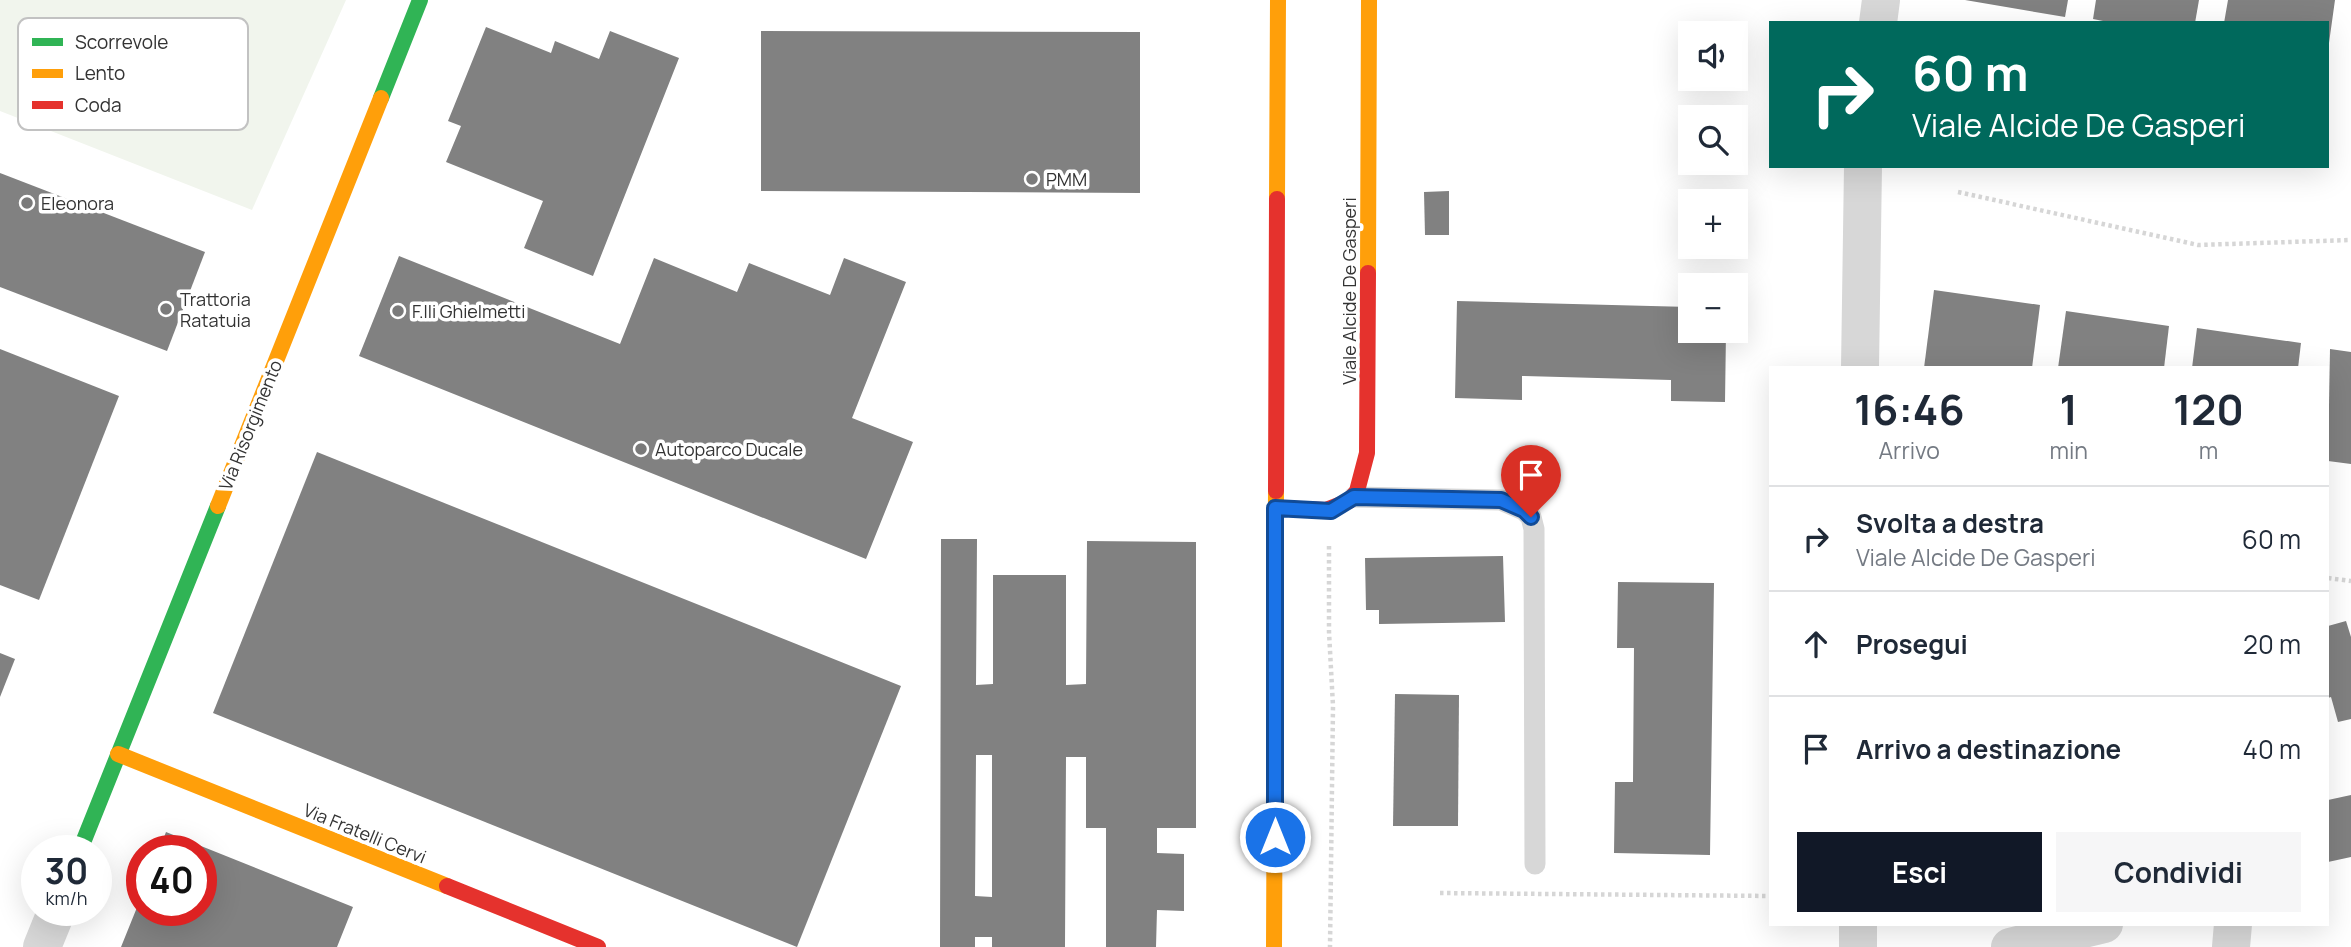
<!DOCTYPE html>
<html lang="it">
<head>
<meta charset="utf-8">
<style>
  :root { --surface:#fff; --page:#f6f6f7; --text:#1f2937; --muted:#747a83; --line:#e0e1e3; --accent:#111827 }
  body { margin:0; font-family:Manrope,sans-serif; background:var(--page); color:var(--text); height:100vh; display:flex; flex-direction:column; font-size:26px; white-space:nowrap }
  * { box-sizing:border-box; margin:0 }
  p { font-size:23px; color:var(--muted) }
  .icon { flex:none; width:38px; height:38px; fill:none; stroke:currentColor; stroke-width:2; stroke-linecap:round; stroke-linejoin:round }
  .map { position:relative; flex:1; overflow:hidden }
  .panel { position:absolute; left:1769px; top:366px; width:560px; height:560px; display:flex; flex-direction:column; background:var(--surface); border-radius:0px; box-shadow:0 7px 28px #0002 }
  .panel>* { flex:none }
  .banner { position:absolute; left:1769px; top:21px; width:560px; height:147px; border-radius:0px; box-shadow:0 7px 28px #0002; background:#00695c; color:#fff; overflow:hidden }
  .buttons { position:absolute; left:1678px; top:21px; display:grid; gap:14px }
  .buttons a { display:grid; place-items:center; width:70px; height:70px; border-radius:0px; background:var(--surface); box-shadow:0 7px 28px #0002; font-size:35px }
  .speed { position:absolute; left:21px; top:835px; display:flex; gap:14px; font-size:35px; font-weight:700; text-align:center }
  .speed>* { display:grid; place-content:center; width:91px; height:91px; border-radius:50%; background:var(--surface); box-shadow:0 7px 28px #0002; line-height:1 }
  .speed small { font-size:18px; font-weight:400 }
  .speed .limit { border:10px solid #d22; background:#fff; color:#111 }
  .pin { position:absolute; display:grid; place-items:center; width:60px; height:60px; color:#fff; margin:-72px -30px; border-radius:50% 50% 50% 0; rotate:-45deg; box-shadow:0 0 7px #0007 }
  .pin .icon { rotate:45deg }
  .me { position:absolute; width:77px; margin:-38px; rotate:0deg; stroke-linejoin:round; filter:drop-shadow(0 0 5px #0008) }
  .turn { display:flex; align-items:center; gap:24px; height:147px; padding:0 28px; font-size:32px }
  .turn .icon { width:91px; height:91px; stroke-width:2.5 }
  .turn b { display:block; font-size:49px; line-height:60px }
  .eta { display:flex; justify-content:space-evenly; align-items:center; height:119px; text-align:center }
  .eta b { font-size:42px; font-weight:700; line-height:49px }
  .button { display:flex; gap:14px; margin-top:auto; padding:14px 28px }
  .button a { flex:1; height:80px; border-radius:0px; background:var(--accent); color:#fff; font-size:28px; font-weight:700; line-height:80px; text-align:center }
  .button a+a { background:var(--page); color:var(--text) }
  ul { padding:0; list-style:none }
  li { display:flex; align-items:center; gap:21px; height:105px; padding:0 28px; border-top:2px solid var(--line) }
  li div { flex:1 }
  li b { display:block; font-size:26px }
  li em { font-style:normal }
  .map>svg:first-child { display:block }
  .green { fill:#f1f5ed }
  .building { fill:#818181; fill-rule:evenodd }
  .lines { fill:none; stroke-linecap:round; stroke-linejoin:round }
  .path { stroke:#d6d6d6; stroke-width:4.5; stroke-dasharray:3.5 3.5; stroke-linecap:butt }
  .lane { stroke:#d7d7d7; stroke-width:21 }
  .street { stroke:#d7d7d7; stroke-width:38 }
  .fast { stroke:#30b455; stroke-width:16 }
  .slow { stroke:#ff9f0a; stroke-width:16 }
  .jam { stroke:#e5322d; stroke-width:16 }
  .route-casing { stroke:#114b97; stroke-width:18 }
  .route { stroke:#1a73e8; stroke-width:12 }
  .poi-dot { fill:#7a7a7a; stroke:#fff; stroke-width:2.5 }
  .labels { text-anchor:middle; dominant-baseline:central; stroke-width:7; stroke-linejoin:round; paint-order:stroke }
  .poi-label { font-size:18px; fill:#333; stroke:#fff; text-anchor:start }
  .street-label { font-size:18px; fill:#333; stroke:#fff }
  .key { fill:#fff; stroke:#c2c2c2; stroke-width:2 }
  .key-label { font-size:19px; fill:#333 }
</style>
</head>
<body>
<div class="map">
<svg width="2351" height="947" viewBox="0 0 2351 947">
  <rect width="100%" height="100%" fill="#fff"/>
  <path class="green" d="M 0,0 L 346,0 L 252,210 L 0,111 Z"/>
  <g class="building">
    <path d="M 1965,0 L 2068,0 L 2065,17 Z"/>
    <path d="M 2096,0 L 2199,0 L 2195,23 L 2113,23 L 2093,19 Z"/>
    <path d="M 2228,0 L 2335,0 L 2329,43 L 2328,23 L 2224,23 Z"/>
    <path d="M 486,27 L 551,53 L 555,41 L 599,59 L 610,31 L 679,58 L 593,276 L 524,248 L 543,201 L 446,162 L 461,126 L 448,121 Z"/>
    <path d="M 761,31 L 1140,32 L 1140,193 L 761,191 Z"/>
    <path d="M 0,173 L 205,252 L 167,351 L 0,287 Z"/>
    <path d="M 1449,191 L 1449,235 L 1425,235 L 1424,192 Z"/>
    <path d="M 399,256 L 620,344 L 654,258 L 737,292 L 749,263 L 830,295 L 844,258 L 906,282 L 852,418 L 913,442 L 866,559 L 359,356 Z"/>
    <path d="M 1934,290 L 2040,305 L 2032,368 L 1924,368 Z"/>
    <path d="M 1457,301 L 1690,307 L 1690,331 L 1726,331 L 1725,402 L 1671,401 L 1671,380 L 1522,376 L 1522,400 L 1455,398 Z"/>
    <path d="M 2066,311 L 2169,326 L 2164,368 L 2058,368 Z"/>
    <path d="M 2197,328 L 2301,343 L 2298,368 L 2192,368 Z"/>
    <path d="M 0,349 L 119,396 L 39,600 L 0,585 Z"/>
    <path d="M 2330,349 L 2351,352 L 2351,464 L 2328,461 Z"/>
    <path d="M 317,452 L 901,686 L 797,947 L 213,713 Z"/>
    <path d="M 941,539 L 977,539 L 976,685 L 993,684 L 993,575 L 1066,575 L 1066,685 L 1086,684 L 1087,541 L 1196,542 L 1196,828 L 1157,828 L 1157,853 L 1184,854 L 1184,911 L 1157,910 L 1156,947 L 1106,947 L 1106,828 L 1086,828 L 1086,757 L 1066,757 L 1065,947 L 992,947 L 992,937 L 975,937 L 975,947 L 940,947 ZM 976,755 L 992,755 L 992,897 L 975,896 Z"/>
    <path d="M 1503,556 L 1505,622 L 1379,624 L 1379,610 L 1366,610 L 1365,558 Z"/>
    <path d="M 1618,582 L 1714,583 L 1710,855 L 1614,853 L 1615,782 L 1633,782 L 1634,648 L 1617,648 Z"/>
    <path d="M 2346,621 L 2351,637 L 2351,719 L 2338,722 L 2331,697 L 2328,698 L 2328,626 Z"/>
    <path d="M 0,653 L 15,659 L 0,697 Z"/>
    <path d="M 1395,694 L 1459,695 L 1458,826 L 1393,826 Z"/>
    <path d="M 2351,795 L 2351,857 L 2328,862 L 2328,800 Z"/>
    <path d="M 166,832 L 353,907 L 337,947 L 121,947 L 142,895 L 142,910 L 201,910 L 201,850 L 159,850 Z"/>
  </g>
  <g class="lines">
    <g class="path">
      <path d="M 1958,192 L 2198,245 L 2351,240"/>
      <path d="M 1329,546 L 1329,632 L 1333,706 L 1330,947"/>
      <path d="M 2328,578 L 2351,581"/>
      <path d="M 1440,893 L 1771,896"/>
    </g>
    <path class="lane" d="M 1354,497 L 1501,500 L 1524,510 L 1531,517 L 1534,529 L 1535,864"/>
    <g class="street">
      <path d="M 1878,23 L 1881,0"/>
      <path d="M 1860,368 L 1863,166"/>
      <path d="M 42,947 L 57,910"/>
      <path d="M 1858,947 L 1858,924"/>
      <path d="M 2010,947 L 2104,924"/>
      <path d="M 2231,947 L 2233,924"/>
    </g>
    <g class="fast">
      <path d="M 381,98 L 420,0"/>
      <path d="M 80,850 L 218,506"/>
    </g>
    <g class="slow">
      <path d="M 1277,199 L 1278,0"/>
      <path d="M 1368,273 L 1369,0"/>
      <path d="M 218,506 L 381,98"/>
      <path d="M 118,754 L 447,886"/>
      <path d="M 1274,947 L 1276,491"/>
    </g>
    <g class="jam">
      <path d="M 1276,491 L 1277,199"/>
      <path d="M 1275,508 L 1326,510 L 1349,501 L 1357,491 L 1367,453 L 1368,273"/>
      <path d="M 447,886 L 598,947"/>
    </g>
  </g>
  <g class="lines">
    <g class="route-casing">
      <path id="route" d="M 1275,837 L 1275,508 L 1331,511 L 1354,497 L 1501,500 L 1524,510 L 1531,517"/>
    </g>
    <use href="#route" class="route"/>
  </g>
  <g class="poi-dot">
    <circle cx="1032" cy="179" r="7"/>
    <circle cx="27" cy="203" r="7"/>
    <circle cx="166" cy="309" r="7"/>
    <circle cx="398" cy="311" r="7"/>
    <circle cx="641" cy="449" r="7"/>
  </g>
  <g class="labels">
    <g class="poi-label">
      <text x="1046" y="179">PMM</text>
      <text x="41" y="203">Eleonora</text>
      <text x="180" y="299">Trattoria<tspan x="180" dy="21">Ratatuia</tspan></text>
      <text x="412" y="311">F.lli Ghielmetti</text>
      <text x="655" y="449">Autoparco Ducale</text>
    </g>
    <g class="street-label">
      <text transform="translate(1349 291) rotate(-90)">Viale Alcide De Gasperi</text>
      <text transform="translate(250 425) rotate(-68)">Via Risorgimento</text>
      <text transform="translate(365 833) rotate(22)">Via Fratelli Cervi</text>
    </g>
  </g>
  <rect x="18" y="18" width="230" height="112" rx="10" class="key"/>
  <rect x="32" y="38" width="31" height="8" fill="#30b455"/>
  <rect x="32" y="69" width="31" height="9" fill="#ff9f0a"/>
  <rect x="32" y="101" width="31" height="8" fill="#e5322d"/>
  <g class="key-label">
    <text x="75" y="49">Scorrevole</text>
    <text x="75" y="80">Lento</text>
    <text x="75" y="112">Coda</text>
  </g>
</svg>
<div class="buttons">
<a><svg class="icon" aria-label="sound" viewBox="0 0 24 24"><path d="M4 9h4l5-4v14l-5-4H4zM17 9q2 3 0 6"/></svg></a>
<a><svg class="icon" aria-label="search" viewBox="0 0 24 24"><circle cx="10" cy="10" r="6"/><path d="M15 15l6 6"/></svg></a>
<a>+</a>
<a>−</a>
</div>
<div class="speed"><div>30<small>km/h</small></div><div class="limit">40</div></div>
<div class="pin" style="left:1531px;top:517px;background:#d93025"><svg class="icon" aria-label="arrive" viewBox="0 0 24 24"><path d="M6 21V4h12l-3 4 3 4H6"/></svg></div>
<svg class="me" style="left:1275px;top:837px" viewBox="-20 -20 40 40"><circle r="17" fill="#1a73e8" stroke="#fff" stroke-width="3"/><path d="M0-11L8 9 0 5-8 9z" fill="#fff"/></svg>
<div class="banner">
<div class="turn"><svg class="icon" aria-label="right" viewBox="0 0 24 24"><path d="M7 20v-9h11M14 6l5 5-5 5"/></svg><div><b>60 m</b>Viale Alcide De Gasperi</div></div>
</div>
<section class="panel">
<div class="eta">
<div><b>16:46</b><p>Arrivo</p></div>
<div><b>1</b><p>min</p></div>
<div><b>120</b><p>m</p></div>
</div>
<ul>
<li><svg class="icon" aria-label="right" viewBox="0 0 24 24"><path d="M7 20v-9h11M14 6l5 5-5 5"/></svg><div><b>Svolta a destra</b><p>Viale Alcide De Gasperi</p></div><em>60 m</em></li>
<li><svg class="icon" aria-label="ahead" viewBox="0 0 24 24"><path d="M12 20V5M6 11l6-6 6 6"/></svg><div><b>Prosegui</b></div><em>20 m</em></li>
<li><svg class="icon" aria-label="arrive" viewBox="0 0 24 24"><path d="M6 21V4h12l-3 4 3 4H6"/></svg><div><b>Arrivo a destinazione</b></div><em>40 m</em></li>
</ul>
<div class="button"><a>Esci</a><a>Condividi</a></div>
</section>
</div>
</body>
</html>
